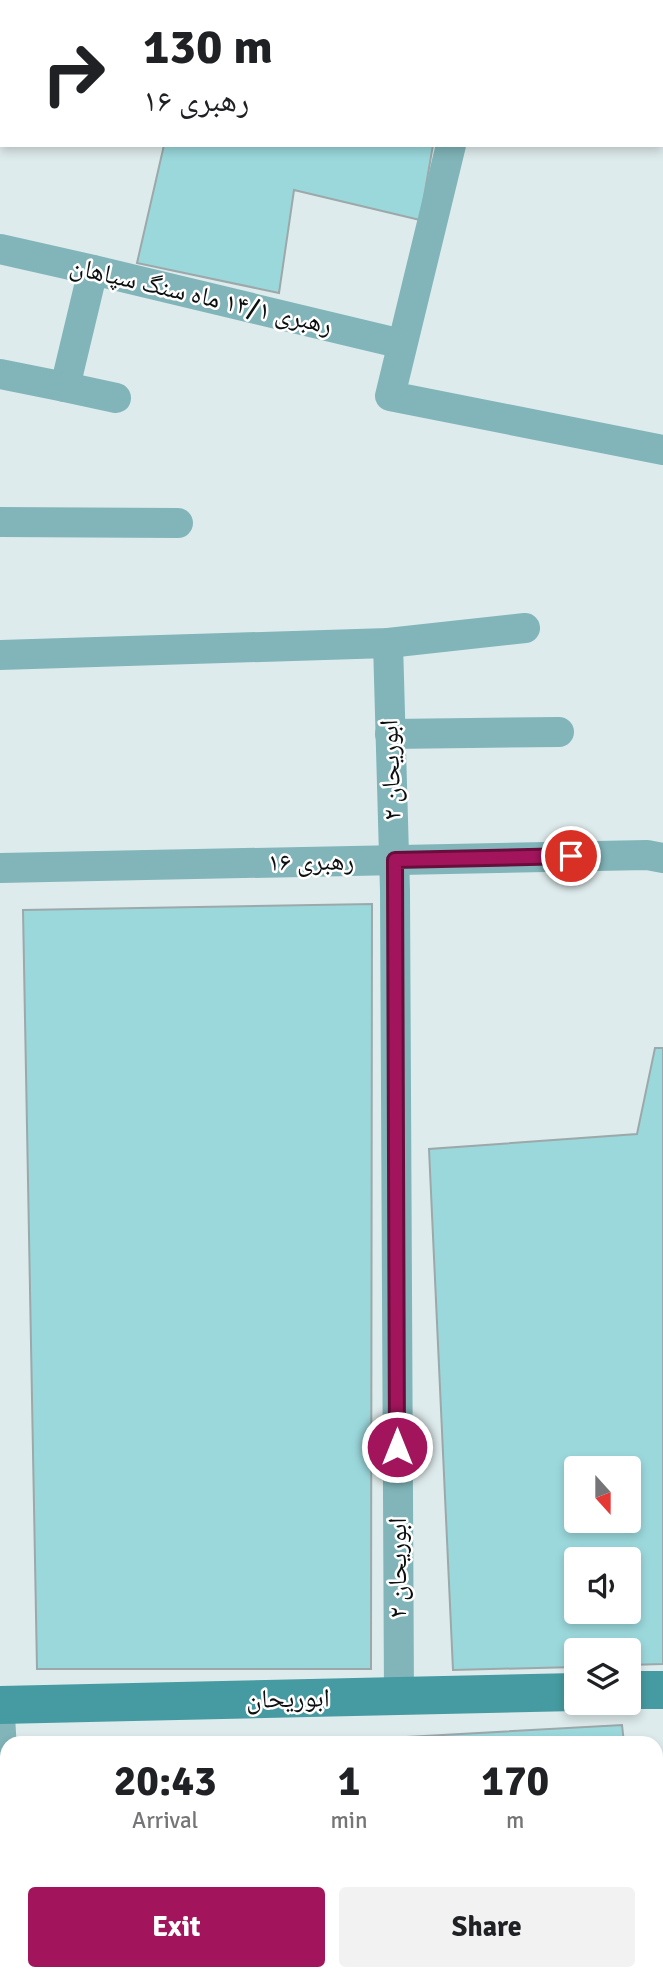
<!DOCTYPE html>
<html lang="en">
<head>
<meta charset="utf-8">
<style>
  :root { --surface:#fff; --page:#f2f2f2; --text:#202124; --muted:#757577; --accent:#a2155c }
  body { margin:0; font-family:Signika,"Noto Naskh Arabic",sans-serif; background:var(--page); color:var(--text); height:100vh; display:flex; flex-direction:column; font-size:26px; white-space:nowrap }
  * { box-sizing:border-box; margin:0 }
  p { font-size:23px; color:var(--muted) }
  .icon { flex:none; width:38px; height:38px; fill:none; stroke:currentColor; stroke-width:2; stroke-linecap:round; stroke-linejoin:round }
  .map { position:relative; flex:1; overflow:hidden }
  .details { position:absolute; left:0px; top:1736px; width:663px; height:245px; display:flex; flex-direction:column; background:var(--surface); border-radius:21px 21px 0 0; box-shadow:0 4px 10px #0003 }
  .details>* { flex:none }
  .banner { position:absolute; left:0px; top:0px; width:663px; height:147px; box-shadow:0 4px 10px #0003; background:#fff; color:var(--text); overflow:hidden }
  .needle { width:46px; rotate:159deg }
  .buttons { position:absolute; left:564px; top:1456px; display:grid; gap:14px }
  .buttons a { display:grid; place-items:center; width:77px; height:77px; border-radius:7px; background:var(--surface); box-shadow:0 4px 10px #0003; font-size:35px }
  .pin { position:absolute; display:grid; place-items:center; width:60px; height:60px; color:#fff; margin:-30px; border:4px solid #fff; border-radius:50%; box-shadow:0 2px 7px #0007 }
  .me { position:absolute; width:77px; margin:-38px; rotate:0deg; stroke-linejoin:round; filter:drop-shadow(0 0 5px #0008) }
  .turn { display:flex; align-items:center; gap:24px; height:147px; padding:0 28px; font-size:32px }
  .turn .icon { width:91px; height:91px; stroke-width:2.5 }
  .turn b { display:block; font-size:49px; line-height:60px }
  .eta { display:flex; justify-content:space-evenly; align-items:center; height:119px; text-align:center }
  .eta b { font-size:42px; font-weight:700; line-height:49px }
  .action { display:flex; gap:14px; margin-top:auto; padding:14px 28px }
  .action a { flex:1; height:80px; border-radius:7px; background:var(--accent); color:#fff; font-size:28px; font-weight:700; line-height:80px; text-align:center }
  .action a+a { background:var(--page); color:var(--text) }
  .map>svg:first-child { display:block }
  .building { fill:#9bd8dc; stroke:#9ca8a9; stroke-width:2; fill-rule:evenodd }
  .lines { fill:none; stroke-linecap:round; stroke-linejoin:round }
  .street { stroke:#81b5b9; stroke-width:30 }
  .secondary { stroke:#459ba1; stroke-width:38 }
  .route-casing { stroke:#690e3c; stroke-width:18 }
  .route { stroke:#a2155c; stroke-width:12 }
  .labels { text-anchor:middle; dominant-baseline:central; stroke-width:5; stroke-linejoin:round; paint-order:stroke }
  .street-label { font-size:26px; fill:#0b0f10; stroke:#fff }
</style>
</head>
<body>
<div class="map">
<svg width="663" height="1981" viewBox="0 0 663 1981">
  <rect width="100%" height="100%" fill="#deebec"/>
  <g class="building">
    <path d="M 333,0 L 460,0 L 459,2 Z"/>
    <path d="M 509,0 L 658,0 L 509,2 Z"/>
    <path d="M 0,1 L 3,2 L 2,132 L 0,132 Z"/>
    <path d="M 164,145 L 433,145 L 420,220 L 294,190 L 279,293 L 137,263 Z"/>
    <path d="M 372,904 L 371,1669 L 37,1669 L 23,910 Z"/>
    <path d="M 655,1048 L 663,1048 L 663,1664 L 628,1665 L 628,1650 L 576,1650 L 576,1667 L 453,1670 L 429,1149 L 637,1134 ZM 576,1468 L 628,1468 L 628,1521 L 576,1521 ZM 576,1559 L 628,1559 L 628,1612 L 576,1612 Z"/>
    <path d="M 622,1725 L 624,1743 L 317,1743 L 317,1742 Z"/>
    <path d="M 656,1868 L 663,1868 L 663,1981 L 127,1981 L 126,1974 L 656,1974 Z"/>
    <path d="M 43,1974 L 126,1974 L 127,1981 L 43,1981 Z"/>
  </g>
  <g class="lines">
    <g class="street">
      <path d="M 203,0 L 211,2"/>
      <path d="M 483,2 L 483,0"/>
      <path d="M 662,107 L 663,108"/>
      <path d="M 451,145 L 390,396 L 663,450"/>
      <path d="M 0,249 L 93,270 L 402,344"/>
      <path d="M 0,374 L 65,387 L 93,270"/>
      <path d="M 65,387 L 116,398"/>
      <path d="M 0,522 L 178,523"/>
      <path d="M 388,643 L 395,891 L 399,1696"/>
      <path d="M 0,655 L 388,643 L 525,628"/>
      <path d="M 390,734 L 559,732"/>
      <path d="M 0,868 L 647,855 L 663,858"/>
      <path d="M 0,1716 L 7,1835"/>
      <path d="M 15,1974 L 16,1981"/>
    </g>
    <g class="secondary">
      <path d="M 628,1690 L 663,1690"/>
      <path d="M 0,1705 L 576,1692"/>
    </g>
  </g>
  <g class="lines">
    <g class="route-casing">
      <path id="route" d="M 397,1447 L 395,860 L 571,856"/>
    </g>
    <use href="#route" class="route"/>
  </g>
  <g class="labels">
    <g class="street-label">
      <text transform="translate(201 296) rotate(13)">رهبری ۱۴/۱ ماه سنگ سپاهان</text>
      <text transform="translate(391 770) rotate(-92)">ابوریحان ۲</text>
      <text transform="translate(311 862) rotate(-1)">رهبری ۱۶</text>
      <text transform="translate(398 1568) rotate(-90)">ابوریحان ۲</text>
      <text transform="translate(288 1699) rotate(-1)">ابوریحان</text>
    </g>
  </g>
</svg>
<div class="buttons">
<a><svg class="needle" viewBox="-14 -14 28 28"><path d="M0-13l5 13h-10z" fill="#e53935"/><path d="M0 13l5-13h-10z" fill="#757577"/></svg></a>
<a><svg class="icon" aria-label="sound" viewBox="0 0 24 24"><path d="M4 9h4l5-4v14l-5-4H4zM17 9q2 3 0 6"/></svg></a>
<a><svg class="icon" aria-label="layers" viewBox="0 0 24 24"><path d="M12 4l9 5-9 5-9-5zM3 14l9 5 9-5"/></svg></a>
</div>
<div class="pin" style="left:571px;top:856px;background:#d93025"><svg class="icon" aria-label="arrive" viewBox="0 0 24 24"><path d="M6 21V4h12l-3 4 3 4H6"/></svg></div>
<svg class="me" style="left:397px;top:1447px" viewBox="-20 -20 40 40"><circle r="17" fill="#a2155c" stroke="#fff" stroke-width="3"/><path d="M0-11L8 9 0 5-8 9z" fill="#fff"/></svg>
<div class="banner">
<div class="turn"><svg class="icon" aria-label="right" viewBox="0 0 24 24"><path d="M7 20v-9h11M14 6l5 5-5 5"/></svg><div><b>130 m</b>رهبری ۱۶</div></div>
</div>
<section class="details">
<div class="eta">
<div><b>20:43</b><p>Arrival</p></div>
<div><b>1</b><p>min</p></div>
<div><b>170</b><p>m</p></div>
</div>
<div class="action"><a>Exit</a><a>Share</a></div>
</section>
</div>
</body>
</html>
